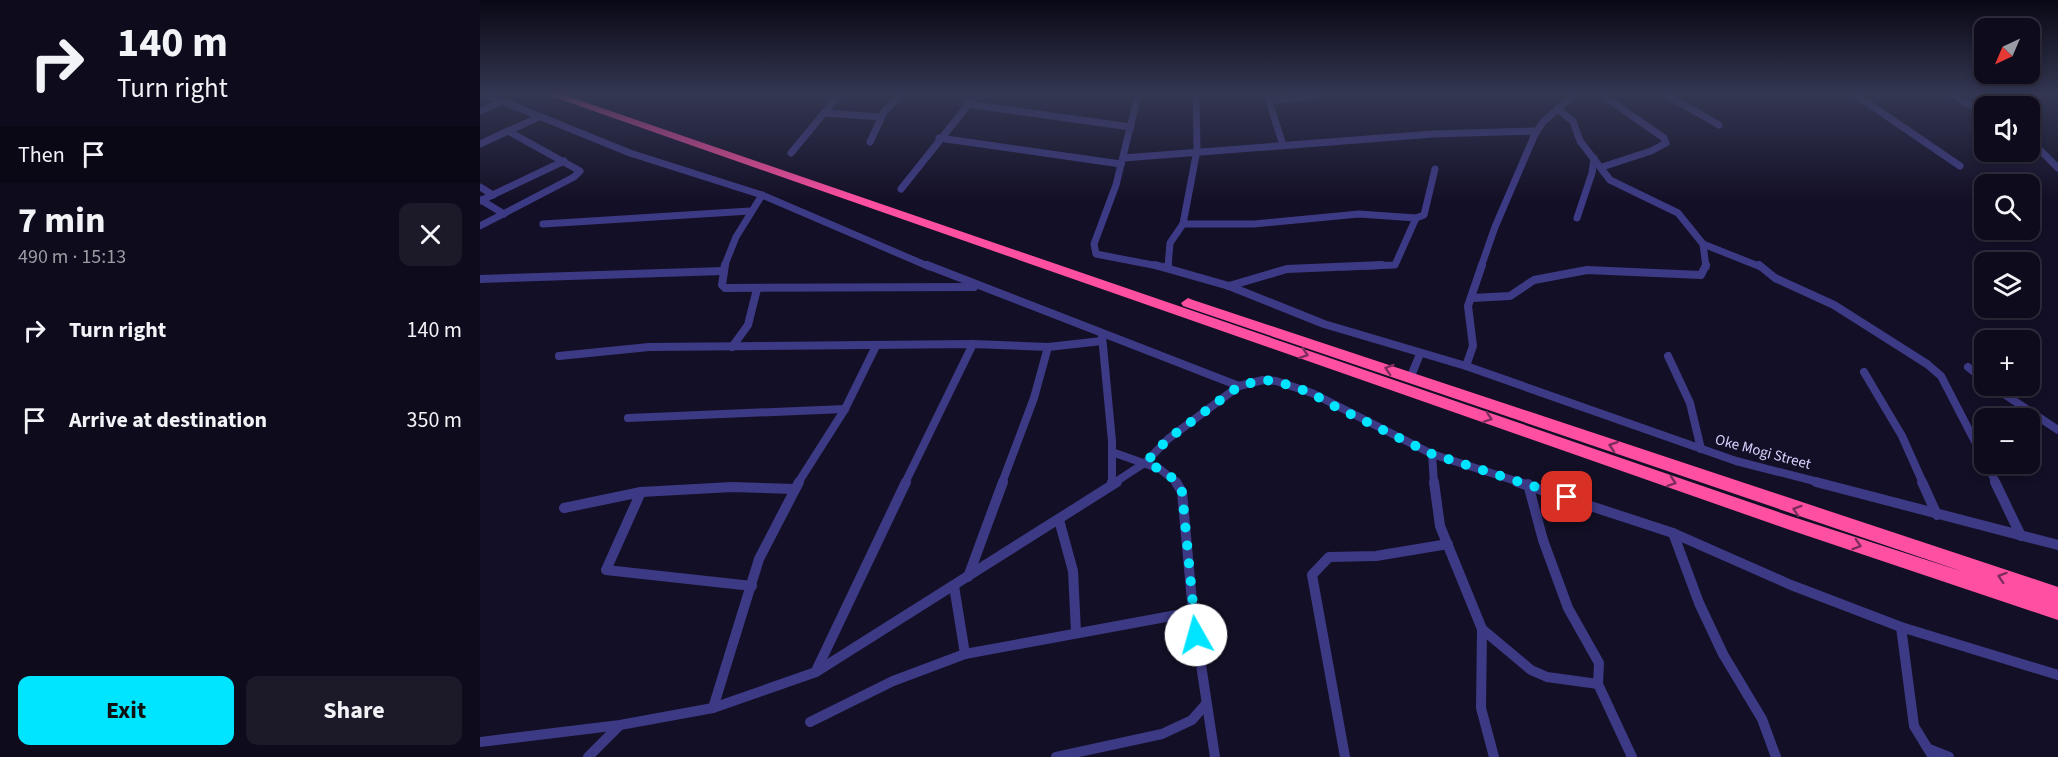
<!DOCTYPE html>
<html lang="en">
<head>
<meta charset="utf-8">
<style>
  :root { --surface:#0e0b1c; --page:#1c1929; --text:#f1f3f6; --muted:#9b9ba3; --line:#2e2b3b; --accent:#00e5ff }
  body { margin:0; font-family:"Source Sans 3",sans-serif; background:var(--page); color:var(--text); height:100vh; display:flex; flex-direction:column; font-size:22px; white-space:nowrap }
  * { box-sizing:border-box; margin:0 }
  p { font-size:20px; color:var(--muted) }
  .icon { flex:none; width:33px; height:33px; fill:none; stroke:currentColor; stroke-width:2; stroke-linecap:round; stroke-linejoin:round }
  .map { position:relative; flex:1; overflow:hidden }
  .details { display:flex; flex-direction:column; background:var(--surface); width:480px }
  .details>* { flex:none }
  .top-card { background:#0e0b1c; color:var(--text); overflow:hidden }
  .needle { width:39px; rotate:224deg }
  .controls { position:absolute; left:1494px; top:18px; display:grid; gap:12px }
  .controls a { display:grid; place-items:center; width:66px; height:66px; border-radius:12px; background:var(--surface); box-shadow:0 3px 9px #0003,0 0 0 2px var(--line); font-size:30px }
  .pin { position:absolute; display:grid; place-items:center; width:51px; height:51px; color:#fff; margin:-26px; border-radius:12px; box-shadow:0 3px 9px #0006 }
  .me { position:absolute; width:66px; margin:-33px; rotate:353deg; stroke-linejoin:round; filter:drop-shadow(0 0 4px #0008) }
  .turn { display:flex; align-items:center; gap:21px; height:126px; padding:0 18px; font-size:27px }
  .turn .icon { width:78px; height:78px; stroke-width:2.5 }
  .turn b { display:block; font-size:42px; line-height:51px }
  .then { display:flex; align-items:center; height:57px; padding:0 18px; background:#0003; gap:12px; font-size:22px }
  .round { display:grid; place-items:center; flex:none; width:63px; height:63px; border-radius:12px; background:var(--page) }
  .head { display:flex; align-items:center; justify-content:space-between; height:102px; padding:0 18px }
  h1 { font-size:36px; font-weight:700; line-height:45px }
  .button { display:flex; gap:12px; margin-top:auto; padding:12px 18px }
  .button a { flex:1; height:69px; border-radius:12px; background:var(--accent); color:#111; font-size:24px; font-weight:700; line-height:69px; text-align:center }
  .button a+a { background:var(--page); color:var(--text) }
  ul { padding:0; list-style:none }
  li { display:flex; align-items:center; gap:18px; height:90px; padding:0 18px }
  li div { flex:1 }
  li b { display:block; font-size:22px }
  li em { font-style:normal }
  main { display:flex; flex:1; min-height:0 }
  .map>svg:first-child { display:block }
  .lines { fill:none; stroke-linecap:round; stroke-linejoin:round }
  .street-far2 { stroke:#3d3a85; stroke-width:7 }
  .street-far1 { stroke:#3d3a85; stroke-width:8 }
  .street { stroke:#3d3a85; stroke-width:10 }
  .highway { fill:#ff4fa3; fill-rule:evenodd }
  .oneway { stroke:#7d2c5e }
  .route { stroke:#00e5ff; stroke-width:10; stroke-dasharray:0 18 }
  .labels { text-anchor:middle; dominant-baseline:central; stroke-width:4.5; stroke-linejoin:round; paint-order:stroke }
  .street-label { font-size:15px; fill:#d9d4ff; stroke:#130f26 }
</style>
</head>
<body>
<main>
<section class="details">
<div class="top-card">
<div class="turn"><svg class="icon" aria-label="right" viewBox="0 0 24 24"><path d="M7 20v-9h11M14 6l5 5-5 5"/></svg><div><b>140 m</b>Turn right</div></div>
<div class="then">Then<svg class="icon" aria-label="arrive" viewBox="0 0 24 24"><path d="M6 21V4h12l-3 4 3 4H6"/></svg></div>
</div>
<div class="head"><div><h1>7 min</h1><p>490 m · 15:13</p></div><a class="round"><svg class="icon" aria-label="close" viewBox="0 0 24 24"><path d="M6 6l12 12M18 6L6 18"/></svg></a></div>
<ul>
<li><svg class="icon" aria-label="right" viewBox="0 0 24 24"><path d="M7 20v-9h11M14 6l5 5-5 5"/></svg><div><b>Turn right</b></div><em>140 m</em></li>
<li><svg class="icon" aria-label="arrive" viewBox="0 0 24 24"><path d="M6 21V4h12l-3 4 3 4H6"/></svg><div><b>Arrive at destination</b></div><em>350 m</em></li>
</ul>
<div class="button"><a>Exit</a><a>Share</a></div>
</section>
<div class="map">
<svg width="1578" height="757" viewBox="0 0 1578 757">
  <rect width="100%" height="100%" fill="#130f26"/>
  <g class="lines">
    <g class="street-far2">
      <path d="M 7,95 L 150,153 L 282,195 L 450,267"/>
      <path d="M 658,95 L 636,185 L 614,244 L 616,254 L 683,267"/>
      <path d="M 716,95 L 717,150 L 703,224 L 774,224 L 879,214 L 936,218"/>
      <path d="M 787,95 L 803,145"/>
      <path d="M 1122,95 L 1184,138 L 1186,143 L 1171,151 L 1122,167"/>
      <path d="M 1187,95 L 1239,125"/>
      <path d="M 1376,95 L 1480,166"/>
      <path d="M 1473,95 L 1504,113"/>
      <path d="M 789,101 L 836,95"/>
      <path d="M 487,104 L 651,127"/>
      <path d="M 1077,109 L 1093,121 L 1100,141 L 1130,180 L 1198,213 L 1223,244 L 1281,267"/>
      <path d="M 0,111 L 23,101"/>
      <path d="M 344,113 L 401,117"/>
      <path d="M 459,138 L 641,164"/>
      <path d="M 1550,140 L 1578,168"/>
      <path d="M 390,142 L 404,112 L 420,95"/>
      <path d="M 0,144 L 28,131"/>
      <path d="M 311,153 L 359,95"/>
      <path d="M 643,158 L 953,134 L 1057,131"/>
      <path d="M 0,187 L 13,195"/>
      <path d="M 421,189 L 496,95"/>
      <path d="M 1,200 L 24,214"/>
      <path d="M 0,201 L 84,161"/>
      <path d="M 1097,218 L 1112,173 L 1114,158"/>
      <path d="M 63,224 L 270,211"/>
      <path d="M 0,226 L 94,177 L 100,171 L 28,131 L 57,118"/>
      <path d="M 1223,244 L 1226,267"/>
      <path d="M 244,267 L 256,237 L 282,195"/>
      <path d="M 688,267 L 690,243 L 703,224"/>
      <path d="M 862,267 L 915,265 L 936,218 L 944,215 L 955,169"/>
      <path d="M 1001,267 L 1015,227 L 1055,134 L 1063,122 L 1094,95"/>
    </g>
    <g class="street-far1">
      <path d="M 245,265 L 242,285 L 245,288 L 494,287"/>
      <path d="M 447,265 L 759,386 L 783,380 L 796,381 L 832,393 L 952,454 L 1042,483"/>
      <path d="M 675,265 L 749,286 L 844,324 L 986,366 L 1256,461 L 1342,483"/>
      <path d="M 1279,265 L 1295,278 L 1354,305 L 1447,364 L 1461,376 L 1504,459"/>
      <path d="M 688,268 L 688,265"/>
      <path d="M 0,279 L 243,271"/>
      <path d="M 749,286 L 807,269 L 902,265"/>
      <path d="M 992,298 L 1030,296 L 1054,280 L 1107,270 L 1221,275 L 1226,265"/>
      <path d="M 622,336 L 632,441 L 632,483"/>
      <path d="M 252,347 L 268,325 L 277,289"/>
      <path d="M 79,356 L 169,347 L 493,344 L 568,347 L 622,341"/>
      <path d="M 1188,356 L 1210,403 L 1221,449"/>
      <path d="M 986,366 L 993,346 L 988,306 L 1002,265"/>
      <path d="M 1488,367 L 1504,380"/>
      <path d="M 1384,372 L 1422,436 L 1443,483"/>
      <path d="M 931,376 L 940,354"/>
      <path d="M 1512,386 L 1578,430"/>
      <path d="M 148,418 L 365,409"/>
      <path d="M 632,452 L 680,469 L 697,483"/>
      <path d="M 952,454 L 954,483"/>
      <path d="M 1507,464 L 1516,483"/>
      <path d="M 318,483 L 365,409 L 396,346"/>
      <path d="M 425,483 L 493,344"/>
      <path d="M 522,483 L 554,398 L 568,347"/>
      <path d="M 634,483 L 666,462 L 688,439 L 759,386"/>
    </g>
    <g class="street">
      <path d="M 632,482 L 632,485"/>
      <path d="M 696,482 L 702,492 L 713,612 L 735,757"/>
      <path d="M 954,482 L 960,526 L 1002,629 L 1051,670 L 1067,677 L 1118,684"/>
      <path d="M 1037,482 L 1193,533 L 1311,585 L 1421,627 L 1578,675"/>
      <path d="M 1336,482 L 1578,545"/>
      <path d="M 1442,482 L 1457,515"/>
      <path d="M 1515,482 L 1541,536"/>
      <path d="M 1048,484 L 1063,540 L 1088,608 L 1119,663 L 1118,684 L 1152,757"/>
      <path d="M 161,492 L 126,570 L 272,586"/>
      <path d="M 84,508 L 161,492 L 252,487 L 315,489"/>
      <path d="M 579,520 L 593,571 L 596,632"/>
      <path d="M 1193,533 L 1219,603 L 1243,654 L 1282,719 L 1296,757"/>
      <path d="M 488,577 L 523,482"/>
      <path d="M 474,586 L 485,654"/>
      <path d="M 1421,627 L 1434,726 L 1453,757"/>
      <path d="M 1002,629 L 1001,708 L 1014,757"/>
      <path d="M 336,671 L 426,482"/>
      <path d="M 233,708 L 279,559 L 319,482"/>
      <path d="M 330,722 L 413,681 L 485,654 L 713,612"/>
      <path d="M 0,742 L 140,725 L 233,708 L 336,672 L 637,482"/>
      <path d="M 1449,749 L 1469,757"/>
      <path d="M 108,757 L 139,726"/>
      <path d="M 576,757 L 682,734 L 712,720 L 725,705"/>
      <path d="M 865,757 L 832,575 L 849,557 L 896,556 L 968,544"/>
    </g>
    <path class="highway" d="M 68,95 L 84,95 L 1310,516 L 1484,572 L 703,306 L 701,303 L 708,298 L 713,300 L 1578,587 L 1578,620 L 1310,530 Z"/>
  </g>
  <defs><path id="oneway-chevron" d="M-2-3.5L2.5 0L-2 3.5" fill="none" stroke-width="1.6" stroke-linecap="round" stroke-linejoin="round" transform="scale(1.5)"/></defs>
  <g class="oneway">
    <use href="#oneway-chevron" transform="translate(824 354) rotate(19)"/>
    <use href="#oneway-chevron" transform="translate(909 369) rotate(-162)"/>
    <use href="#oneway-chevron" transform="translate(1008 418) rotate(19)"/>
    <use href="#oneway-chevron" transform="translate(1133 446) rotate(-161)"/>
    <use href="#oneway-chevron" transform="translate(1192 482) rotate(19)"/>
    <use href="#oneway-chevron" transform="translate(1317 510) rotate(-162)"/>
    <use href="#oneway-chevron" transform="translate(1377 545) rotate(18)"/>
    <use href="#oneway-chevron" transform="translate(1522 577) rotate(-162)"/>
  </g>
  <linearGradient id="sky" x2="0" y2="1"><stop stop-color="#0a0815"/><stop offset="0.47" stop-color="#333752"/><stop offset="1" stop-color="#333752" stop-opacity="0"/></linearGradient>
  <rect width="1578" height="201" fill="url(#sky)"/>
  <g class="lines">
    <path class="route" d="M 716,635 L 702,492 C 696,476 680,470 666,462 L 688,439 L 759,386 L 783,380 L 796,381 L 832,393 L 846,402 L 952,454 L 1087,497"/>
  </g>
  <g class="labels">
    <g class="street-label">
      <text transform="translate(1283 452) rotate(15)">Oke Mogi Street</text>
    </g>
  </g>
</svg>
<div class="controls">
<a><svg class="needle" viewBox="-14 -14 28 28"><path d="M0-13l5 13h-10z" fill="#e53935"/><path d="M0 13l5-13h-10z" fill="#9b9ba3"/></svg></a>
<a><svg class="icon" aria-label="sound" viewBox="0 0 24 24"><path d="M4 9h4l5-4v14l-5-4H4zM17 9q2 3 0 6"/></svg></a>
<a><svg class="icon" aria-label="search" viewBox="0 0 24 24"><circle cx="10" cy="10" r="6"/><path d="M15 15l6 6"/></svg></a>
<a><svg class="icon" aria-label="layers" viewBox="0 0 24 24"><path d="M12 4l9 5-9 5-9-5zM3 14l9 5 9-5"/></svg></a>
<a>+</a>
<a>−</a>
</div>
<div class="pin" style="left:1087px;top:497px;background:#d93025"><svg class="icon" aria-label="arrive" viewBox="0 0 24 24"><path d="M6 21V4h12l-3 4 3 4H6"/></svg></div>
<svg class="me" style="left:716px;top:635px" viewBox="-20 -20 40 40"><circle r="19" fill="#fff"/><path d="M0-13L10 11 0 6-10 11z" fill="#00e5ff"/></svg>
</div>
</main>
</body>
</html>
